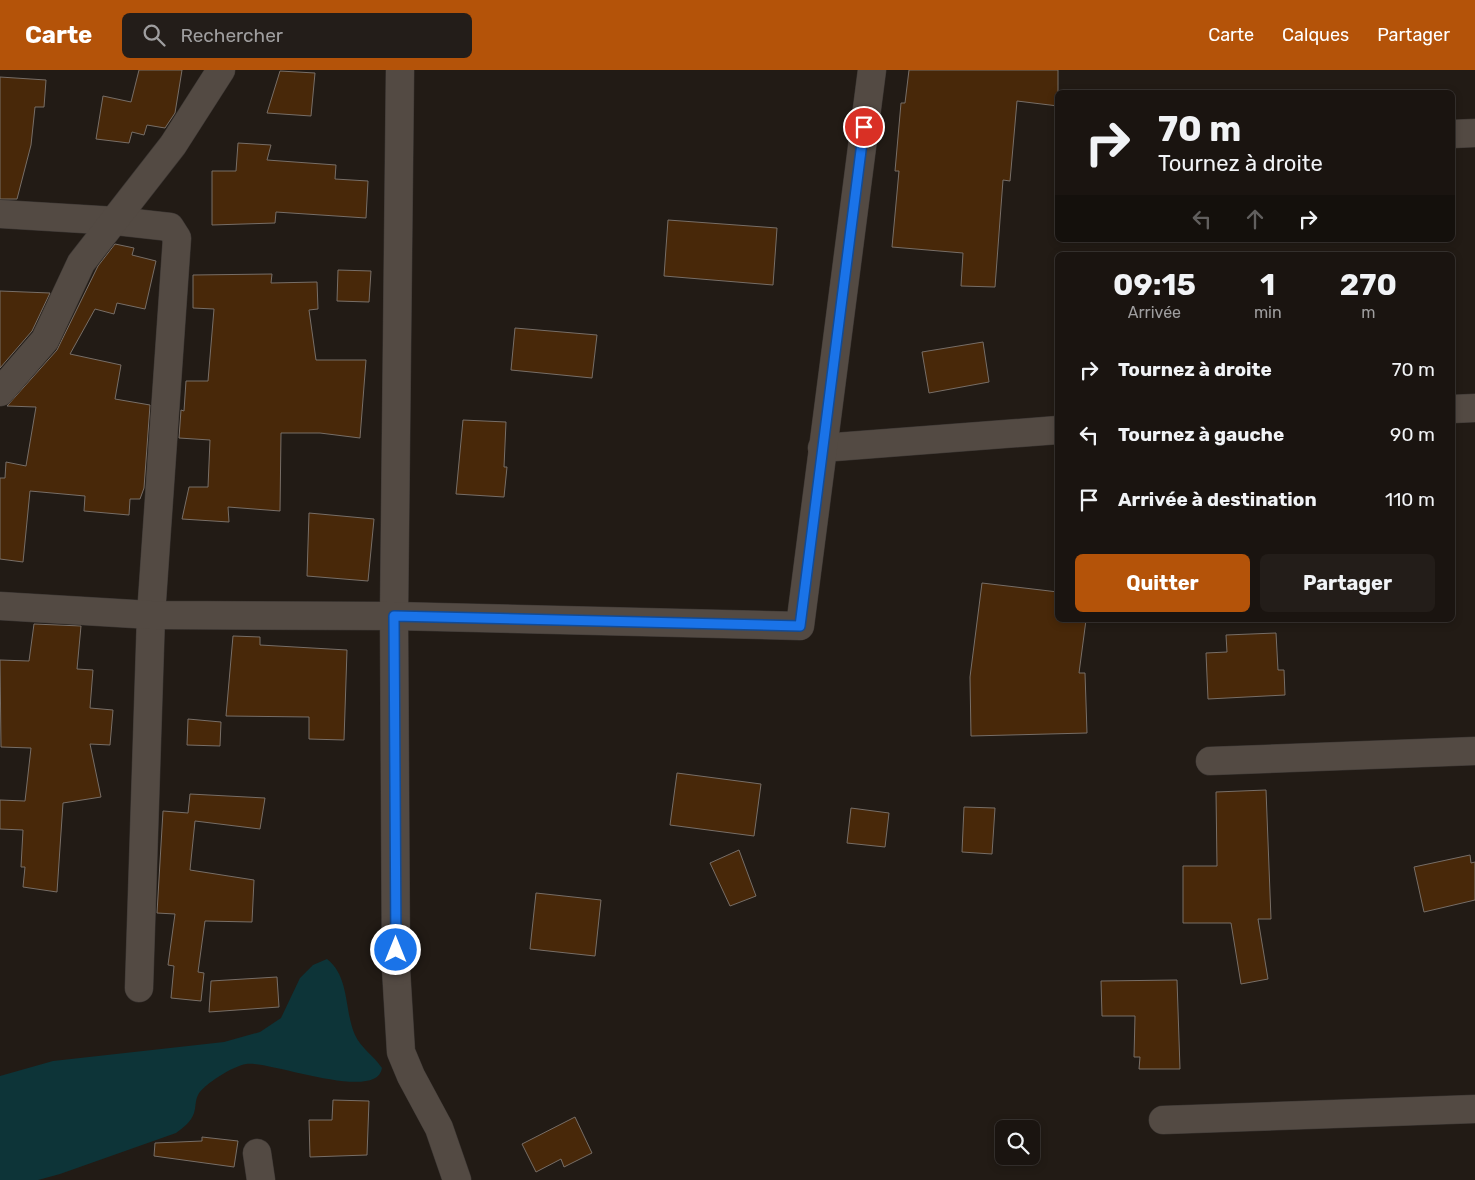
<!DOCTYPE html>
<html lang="fr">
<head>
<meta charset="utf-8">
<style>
  :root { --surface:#1a1410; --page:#231d19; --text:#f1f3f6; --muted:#9f9e9f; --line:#383330; --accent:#b45309 }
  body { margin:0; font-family:Rubik,sans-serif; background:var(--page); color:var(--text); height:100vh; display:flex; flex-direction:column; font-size:19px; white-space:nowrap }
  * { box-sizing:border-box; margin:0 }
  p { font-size:16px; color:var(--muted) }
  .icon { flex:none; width:28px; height:28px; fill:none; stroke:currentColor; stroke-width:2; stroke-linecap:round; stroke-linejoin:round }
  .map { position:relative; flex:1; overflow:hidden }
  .sheet { position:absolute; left:1055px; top:182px; width:400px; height:370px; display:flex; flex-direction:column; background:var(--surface); border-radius:8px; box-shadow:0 2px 8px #0003,0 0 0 1px var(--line) }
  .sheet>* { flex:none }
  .guide { position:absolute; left:1055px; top:20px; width:400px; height:152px; border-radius:8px; box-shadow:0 2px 8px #0003,0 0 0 1px var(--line); background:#1a1410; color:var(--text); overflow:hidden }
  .buttons { position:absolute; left:995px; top:1050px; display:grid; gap:10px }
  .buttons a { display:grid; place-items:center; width:45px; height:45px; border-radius:8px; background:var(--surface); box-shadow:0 2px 8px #0003,0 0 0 1px var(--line); font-size:25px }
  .pin { position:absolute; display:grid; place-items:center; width:42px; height:42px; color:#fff; margin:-21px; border:2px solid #fff; border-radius:50%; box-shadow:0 1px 5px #0007 }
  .me { position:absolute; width:55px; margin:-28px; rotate:0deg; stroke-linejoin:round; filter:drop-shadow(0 0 4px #0008) }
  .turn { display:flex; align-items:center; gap:18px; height:105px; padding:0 20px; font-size:22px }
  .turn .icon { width:65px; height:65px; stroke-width:2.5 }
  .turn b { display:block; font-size:35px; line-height:42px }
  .lanes { display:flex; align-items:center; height:48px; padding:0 20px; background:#0003; justify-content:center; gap:25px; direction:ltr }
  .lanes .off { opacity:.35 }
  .eta { display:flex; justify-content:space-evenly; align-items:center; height:85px; text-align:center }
  .eta b { font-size:30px; font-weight:700; line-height:35px }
  .action { display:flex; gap:10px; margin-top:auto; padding:10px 20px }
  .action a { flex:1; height:58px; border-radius:8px; background:var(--accent); color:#fff; font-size:20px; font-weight:700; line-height:58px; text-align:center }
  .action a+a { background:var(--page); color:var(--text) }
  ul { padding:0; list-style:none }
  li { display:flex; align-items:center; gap:15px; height:65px; padding:0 20px }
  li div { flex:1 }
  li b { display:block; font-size:19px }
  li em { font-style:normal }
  header { display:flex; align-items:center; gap:30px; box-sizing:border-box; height:70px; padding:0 25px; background:var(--accent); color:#fff }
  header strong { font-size:24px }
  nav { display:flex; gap:28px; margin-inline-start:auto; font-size:18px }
  .search { width:350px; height:45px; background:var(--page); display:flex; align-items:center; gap:12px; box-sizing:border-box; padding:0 18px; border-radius:8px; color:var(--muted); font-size:19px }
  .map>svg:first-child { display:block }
  .water { fill:#0d3438 }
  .building { fill:#482809; stroke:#776e67 }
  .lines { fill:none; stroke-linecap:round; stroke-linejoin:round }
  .minor-casing { stroke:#3b3633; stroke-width:29 }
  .minor { stroke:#534a43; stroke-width:28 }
  .route-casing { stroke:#114b97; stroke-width:12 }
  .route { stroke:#1a73e8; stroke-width:9 }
</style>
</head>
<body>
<header>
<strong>Carte</strong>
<div class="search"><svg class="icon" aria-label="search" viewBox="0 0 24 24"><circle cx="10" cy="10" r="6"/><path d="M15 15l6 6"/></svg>Rechercher</div>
<nav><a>Carte</a><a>Calques</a><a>Partager</a></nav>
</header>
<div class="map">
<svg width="1475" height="1110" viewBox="0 0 1475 1110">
  <rect width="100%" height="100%" fill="#221b15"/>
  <path class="water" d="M 327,889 C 350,907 344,940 355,965 C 361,978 374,986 382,998 C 377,1033 269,990 246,994 C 233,996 204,1014 198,1025 C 195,1031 196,1037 194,1043 C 191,1052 183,1058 176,1063 L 60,1104 L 38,1110 L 0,1110 L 0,1006 L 53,991 L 224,972 L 260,962 L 281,948 L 300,908 L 313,895 Z"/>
  <g class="building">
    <path d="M 139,0 L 182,0 L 175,43 L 165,58 L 147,55 L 144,65 L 132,62 L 129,73 L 96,69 L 103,26 L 131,32 Z"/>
    <path d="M 909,0 L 1058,0 L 1058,36 L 1017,31 L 1010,111 L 1003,110 L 995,217 L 961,216 L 963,183 L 892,177 L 899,101 L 895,101 L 901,33 L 905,33 Z"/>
    <path d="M 280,1 L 315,3 L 311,46 L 267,43 Z"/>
    <path d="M 0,7 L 46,10 L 44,37 L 35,37 L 31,75 L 17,129 L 0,129 Z"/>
    <path d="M 238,73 L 271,75 L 267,90 L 336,95 L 335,109 L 368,111 L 366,148 L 276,142 L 275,153 L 212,155 L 212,101 L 236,101 Z"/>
    <path d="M 668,150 L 777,158 L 773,215 L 664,206 Z"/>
    <path d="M 115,174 L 134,178 L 132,185 L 156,191 L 145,239 L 117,233 L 114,244 L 95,239 L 70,284 L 121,295 L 115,329 L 150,335 L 144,418 L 140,429 L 130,429 L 129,445 L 84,441 L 85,426 L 30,421 L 23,492 L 0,489 L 0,408 L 5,408 L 6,392 L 26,396 L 36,337 L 7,336 L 57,280 L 98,196 Z"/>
    <path d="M 338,200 L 371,201 L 369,232 L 337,231 Z"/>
    <path d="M 272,204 L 271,213 L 317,212 L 318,239 L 309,240 L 316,290 L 366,290 L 360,368 L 320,363 L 281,363 L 280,441 L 228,437 L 229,452 L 182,449 L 189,417 L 208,417 L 210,370 L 179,368 L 181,340 L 184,341 L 186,311 L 208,311 L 214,239 L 193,238 L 193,205 Z"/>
    <path d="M 0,221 L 50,223 L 32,261 L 0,298 Z"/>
    <path d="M 515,258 L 597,265 L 592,308 L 511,300 Z"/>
    <path d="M 983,272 L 989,312 L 929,323 L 922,282 Z"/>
    <path d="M 463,350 L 506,352 L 504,397 L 507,397 L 504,427 L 456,424 Z"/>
    <path d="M 309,443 L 374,449 L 368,511 L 307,506 Z"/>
    <path d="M 982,513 L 1058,522 L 1058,550 L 1086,550 L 1079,603 L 1085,603 L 1087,663 L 971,666 L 970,607 Z"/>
    <path d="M 34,554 L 81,556 L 77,599 L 93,600 L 90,638 L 113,640 L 110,675 L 90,674 L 101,727 L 63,733 L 57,822 L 23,817 L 25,797 L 21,797 L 23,760 L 0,759 L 0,730 L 25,731 L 31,678 L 1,677 L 0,590 L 29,591 Z"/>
    <path d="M 1276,563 L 1278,600 L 1284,600 L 1285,625 L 1208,629 L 1206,583 L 1227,582 L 1226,565 Z"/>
    <path d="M 233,566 L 260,567 L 260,575 L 347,580 L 344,670 L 309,669 L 309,647 L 226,646 Z"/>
    <path d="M 188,649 L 221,652 L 220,676 L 187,675 Z"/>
    <path d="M 677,703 L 761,714 L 754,766 L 670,755 Z"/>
    <path d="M 1266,720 L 1271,849 L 1258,849 L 1268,909 L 1241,914 L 1231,853 L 1183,853 L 1183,796 L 1217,796 L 1216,722 Z"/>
    <path d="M 190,724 L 265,728 L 260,759 L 195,751 L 190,800 L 254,810 L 252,852 L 205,851 L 198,902 L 204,903 L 201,931 L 171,928 L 174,896 L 168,895 L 175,844 L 157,843 L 163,741 L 188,743 Z"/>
    <path d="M 964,737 L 995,738 L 992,784 L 962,782 Z"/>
    <path d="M 851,738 L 889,743 L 885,777 L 847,773 Z"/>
    <path d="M 739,780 L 756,826 L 730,836 L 710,793 Z"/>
    <path d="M 1470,785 L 1471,793 L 1475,792 L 1475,830 L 1424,842 L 1414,797 Z"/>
    <path d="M 536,823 L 601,830 L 595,886 L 530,879 Z"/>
    <path d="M 277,907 L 279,937 L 209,942 L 211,911 Z"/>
    <path d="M 1177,910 L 1180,999 L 1139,999 L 1140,987 L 1134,987 L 1135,946 L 1102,946 L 1101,911 Z"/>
    <path d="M 333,1030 L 369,1031 L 367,1085 L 310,1087 L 309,1050 L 332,1050 Z"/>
    <path d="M 575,1047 L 592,1083 L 564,1097 L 561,1089 L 536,1102 L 522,1074 Z"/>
    <path d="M 202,1067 L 238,1071 L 234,1097 L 154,1086 L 155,1073 L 202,1071 Z"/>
  </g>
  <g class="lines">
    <g class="minor-casing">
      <g id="minor">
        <path d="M 400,0 L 394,546 L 396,899 L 401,982 L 411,1006 L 439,1058 L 457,1110"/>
        <path d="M 1452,64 L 1475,63"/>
        <path d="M 0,144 L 116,151 L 170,157 L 177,168 L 151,545 L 139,918"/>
        <path d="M 0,322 L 45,270 L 81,193 L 173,75 L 221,0"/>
        <path d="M 1452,339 L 1475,338"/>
        <path d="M 822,378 L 1058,360"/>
        <path d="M 0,536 L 151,545 L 394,546 L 800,556 L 872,0"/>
        <path d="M 1210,691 L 1475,681"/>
        <path d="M 1163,1050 L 1475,1039"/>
        <path d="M 257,1083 L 261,1110"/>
      </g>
    </g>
    <use href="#minor" class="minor"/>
  </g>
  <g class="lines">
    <g class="route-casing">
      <path id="route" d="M 396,880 L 394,546 L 800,556 L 864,57"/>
    </g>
    <use href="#route" class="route"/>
  </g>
</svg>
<div class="buttons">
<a><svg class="icon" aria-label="search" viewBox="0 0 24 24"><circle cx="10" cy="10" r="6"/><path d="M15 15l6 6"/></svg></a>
</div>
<div class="pin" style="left:864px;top:57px;background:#d93025"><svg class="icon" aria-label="arrive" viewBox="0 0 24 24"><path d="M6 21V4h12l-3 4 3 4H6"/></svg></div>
<svg class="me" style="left:396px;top:880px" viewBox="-20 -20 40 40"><circle r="17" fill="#1a73e8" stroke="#fff" stroke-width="3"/><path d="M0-11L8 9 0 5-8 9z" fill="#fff"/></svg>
<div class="guide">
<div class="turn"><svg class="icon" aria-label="right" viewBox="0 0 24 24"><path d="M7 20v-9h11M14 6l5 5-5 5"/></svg><div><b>70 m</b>Tournez à droite</div></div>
<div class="lanes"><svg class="icon off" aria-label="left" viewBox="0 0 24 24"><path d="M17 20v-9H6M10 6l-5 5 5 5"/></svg><svg class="icon off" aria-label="ahead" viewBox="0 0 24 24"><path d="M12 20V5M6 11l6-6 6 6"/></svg><svg class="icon" aria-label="right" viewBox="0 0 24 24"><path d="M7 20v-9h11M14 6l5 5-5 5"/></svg></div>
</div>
<section class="sheet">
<div class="eta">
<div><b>09:15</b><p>Arrivée</p></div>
<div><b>1</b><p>min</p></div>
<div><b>270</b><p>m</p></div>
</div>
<ul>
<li><svg class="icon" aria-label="right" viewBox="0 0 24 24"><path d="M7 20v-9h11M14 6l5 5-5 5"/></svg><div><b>Tournez à droite</b></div><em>70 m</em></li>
<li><svg class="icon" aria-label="left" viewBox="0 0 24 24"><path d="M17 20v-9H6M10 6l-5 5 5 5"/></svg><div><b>Tournez à gauche</b></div><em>90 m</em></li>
<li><svg class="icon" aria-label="arrive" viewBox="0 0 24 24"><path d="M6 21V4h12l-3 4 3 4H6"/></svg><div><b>Arrivée à destination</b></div><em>110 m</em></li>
</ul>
<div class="action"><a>Quitter</a><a>Partager</a></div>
</section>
</div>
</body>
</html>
